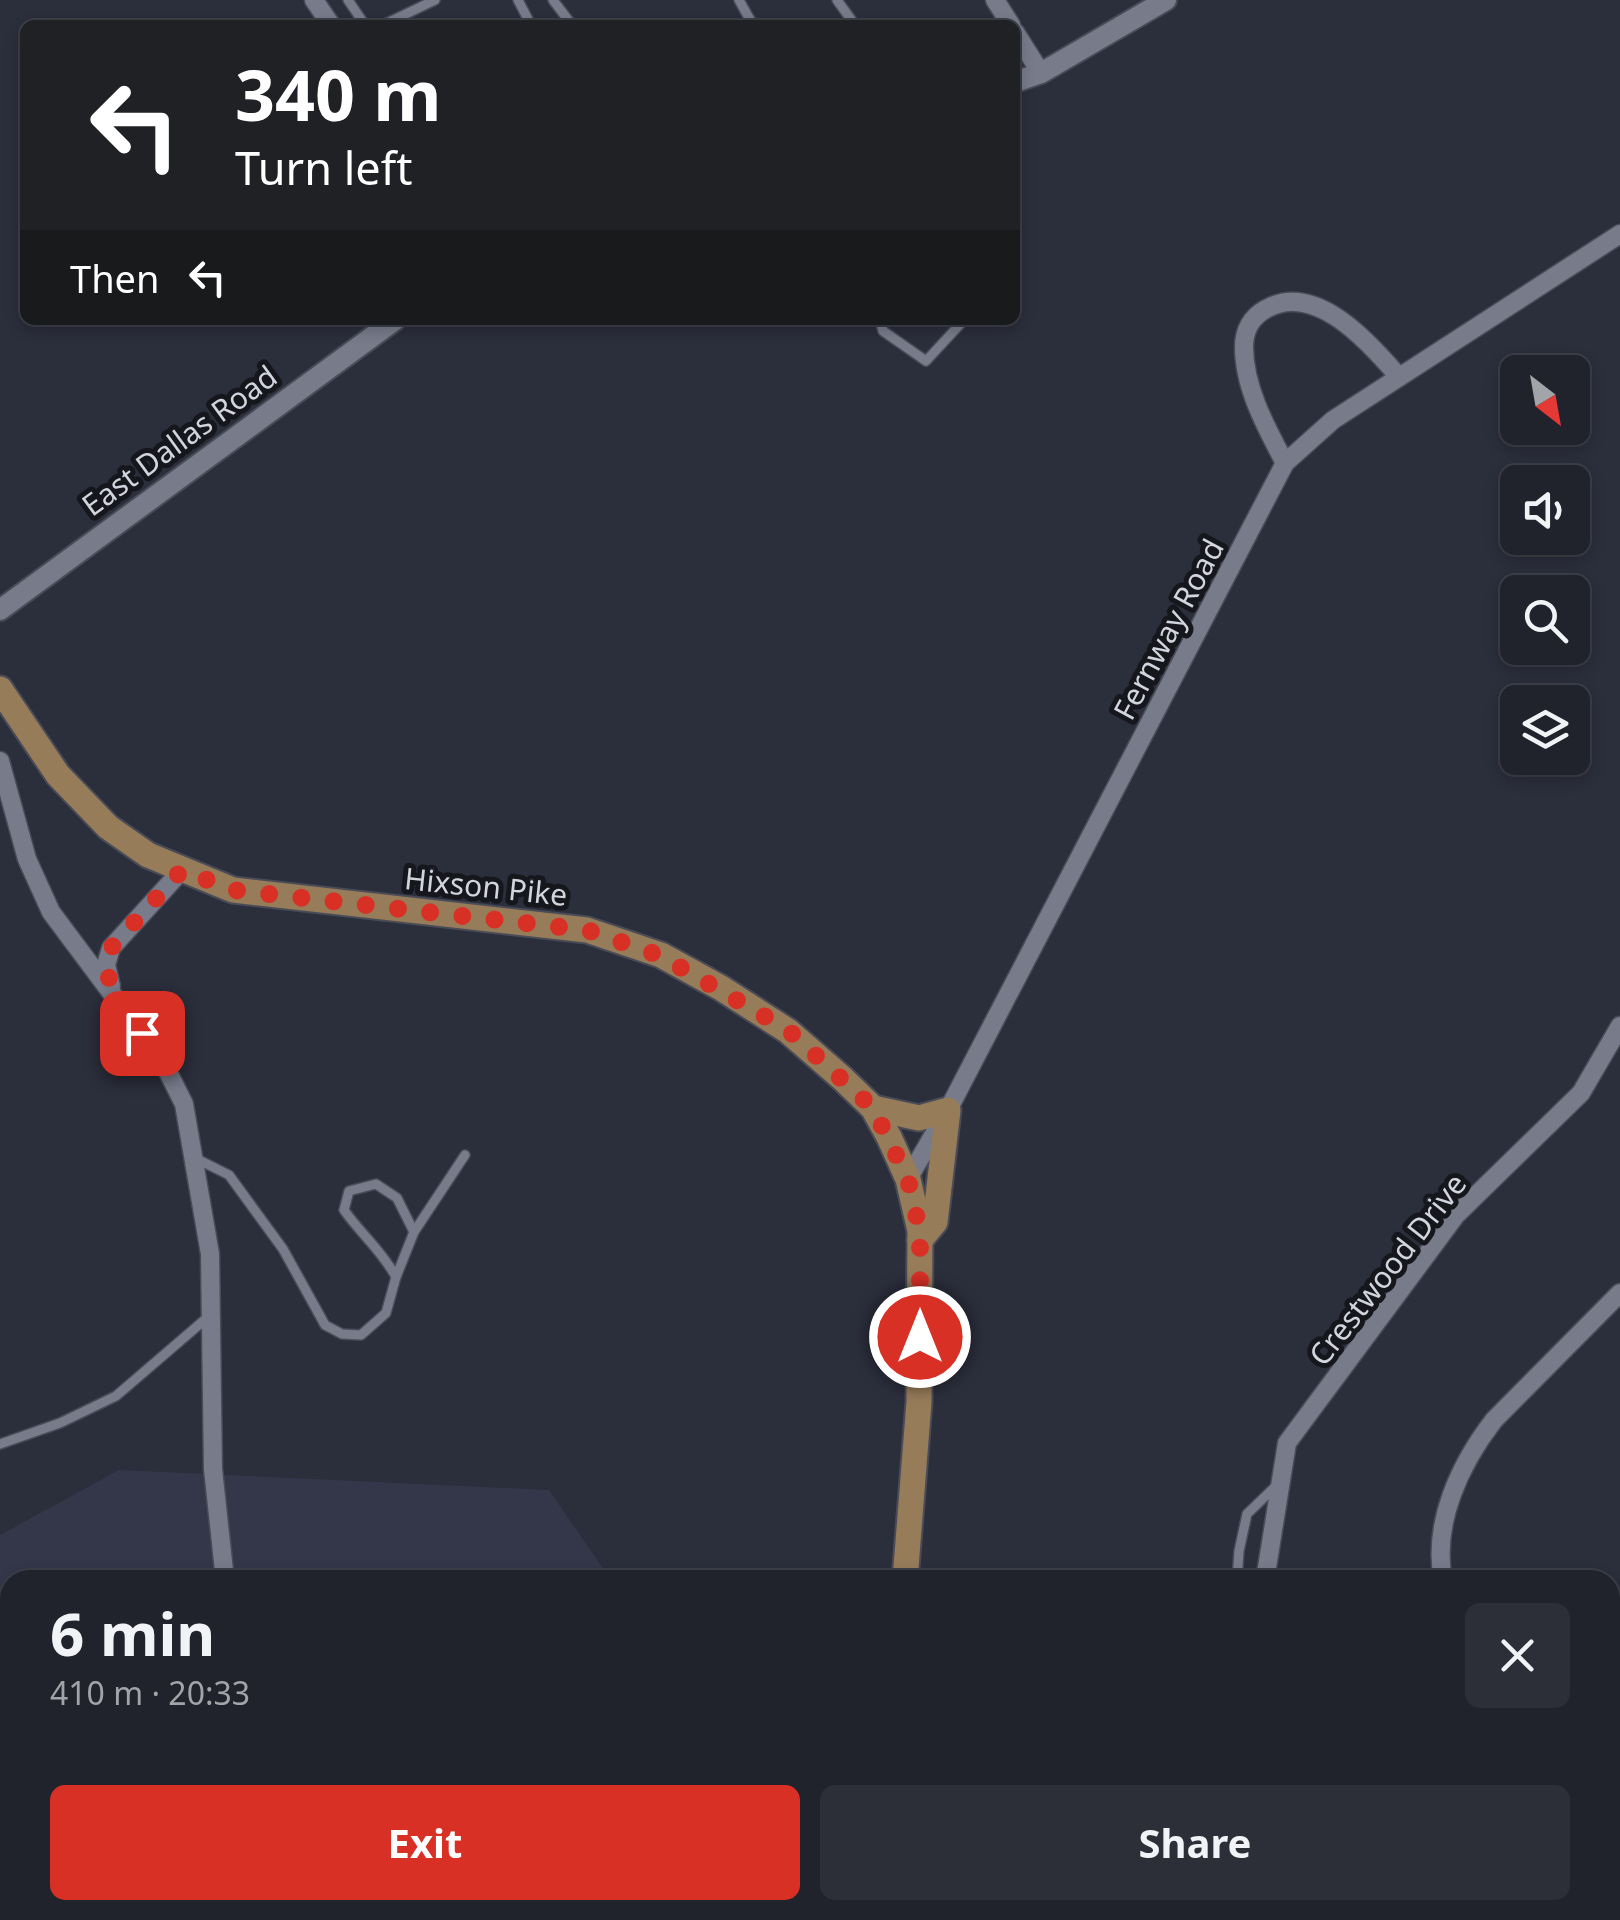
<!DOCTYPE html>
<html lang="en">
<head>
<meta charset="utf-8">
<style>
  :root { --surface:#20222c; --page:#2d2f38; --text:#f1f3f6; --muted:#a2a4a9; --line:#3d3f48; --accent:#d93025 }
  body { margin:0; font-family:"Noto Sans",sans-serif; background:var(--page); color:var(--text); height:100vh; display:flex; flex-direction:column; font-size:38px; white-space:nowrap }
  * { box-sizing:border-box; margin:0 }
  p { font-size:32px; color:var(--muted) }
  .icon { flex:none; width:55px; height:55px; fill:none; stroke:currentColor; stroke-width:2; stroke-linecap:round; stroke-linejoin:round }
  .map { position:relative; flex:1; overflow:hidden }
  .panel { position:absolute; left:0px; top:1570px; width:1620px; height:350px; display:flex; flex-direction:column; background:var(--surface); border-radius:30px 30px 0 0; box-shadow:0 5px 15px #0003,0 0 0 2px var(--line) }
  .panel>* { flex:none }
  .banner { position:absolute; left:20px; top:20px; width:1000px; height:305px; border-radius:15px; box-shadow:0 5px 15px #0003,0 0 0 2px var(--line); background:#202124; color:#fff; overflow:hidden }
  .needle { width:65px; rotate:149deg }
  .buttons { position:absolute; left:1500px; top:355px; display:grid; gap:20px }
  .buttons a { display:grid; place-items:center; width:90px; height:90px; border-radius:15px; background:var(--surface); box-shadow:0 5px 15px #0003,0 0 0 2px var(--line); font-size:50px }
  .pin { position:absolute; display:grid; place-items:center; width:85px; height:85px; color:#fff; margin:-42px; border-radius:20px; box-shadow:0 5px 15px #0006 }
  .me { position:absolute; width:110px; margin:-55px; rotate:0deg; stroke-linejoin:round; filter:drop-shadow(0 0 8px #0008) }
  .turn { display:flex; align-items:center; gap:35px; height:210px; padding:0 50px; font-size:45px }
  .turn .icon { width:130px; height:130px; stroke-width:2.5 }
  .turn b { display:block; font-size:70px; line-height:85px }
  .then { display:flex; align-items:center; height:95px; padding:0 50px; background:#0003; gap:20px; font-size:38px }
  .round { display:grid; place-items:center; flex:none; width:105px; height:105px; border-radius:15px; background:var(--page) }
  .summary { display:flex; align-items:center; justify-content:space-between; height:170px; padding:0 50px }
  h1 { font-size:60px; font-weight:700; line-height:75px }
  .action { display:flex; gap:20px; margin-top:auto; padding:20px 50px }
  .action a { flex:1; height:115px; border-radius:15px; background:var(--accent); color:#fff; font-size:40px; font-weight:700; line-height:115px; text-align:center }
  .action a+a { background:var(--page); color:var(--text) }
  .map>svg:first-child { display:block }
  .built { fill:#34374a }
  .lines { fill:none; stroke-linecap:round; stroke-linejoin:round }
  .service-casing { stroke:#494b57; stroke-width:12 }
  .minor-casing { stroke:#494b57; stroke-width:21 }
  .tertiary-casing { stroke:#494b57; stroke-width:24 }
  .primary-casing { stroke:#494b57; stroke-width:29 }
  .service { stroke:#777b8a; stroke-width:9 }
  .minor { stroke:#777b8a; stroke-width:18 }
  .tertiary { stroke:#777b8a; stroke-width:20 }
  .primary { stroke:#977c5a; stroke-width:25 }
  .route { stroke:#d93025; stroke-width:18; stroke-dasharray:0 32.4 }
  .labels { text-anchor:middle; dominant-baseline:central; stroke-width:10; stroke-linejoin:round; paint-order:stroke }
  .street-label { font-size:30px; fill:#d3d5de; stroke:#15171c }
</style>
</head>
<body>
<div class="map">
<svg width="1620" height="1920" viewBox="0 0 1620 1920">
  <rect width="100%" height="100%" fill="#2b2e3b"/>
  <path class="built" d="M 119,1470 L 549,1490 L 611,1580 L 10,1580 L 10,1910 L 678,1910 L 678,1920 L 0,1920 L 0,1535 Z"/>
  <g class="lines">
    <g class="service-casing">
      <g id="service">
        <path d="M 348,0 L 365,25"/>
        <path d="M 518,0 L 531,25"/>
        <path d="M 553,0 L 572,25"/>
        <path d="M 739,0 L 753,25"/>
        <path d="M 837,0 L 855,25"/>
        <path d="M 383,25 L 435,0"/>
        <path d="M 880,320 L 883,331 L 926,361 L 964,320"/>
        <path d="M 195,1158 L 229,1175 L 283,1249 L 325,1325 L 342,1334 L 361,1335 L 386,1313 L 396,1277 L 414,1232 L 465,1155"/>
        <path d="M 396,1277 C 382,1251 361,1234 344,1210 L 349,1191 L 376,1184 L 397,1198 L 414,1232"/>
        <path d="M 0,1444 L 60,1423 L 116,1396 L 208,1317"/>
        <path d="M 1237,1580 L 1239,1551 L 1247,1514 L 1276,1486"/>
        <path d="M 1336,1910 L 1341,1920"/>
      </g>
    </g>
    <g class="minor-casing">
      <g id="minor">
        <path d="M 314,0 L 331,25"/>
        <path d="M 995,0 L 1011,25"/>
        <path d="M 1015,32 L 1041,73"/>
        <path d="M 1285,463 C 1267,429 1244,388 1244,347 C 1244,331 1251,317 1266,309 C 1315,281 1369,342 1399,377"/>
        <path d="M 0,761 L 27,859 L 51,912 L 163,1062 L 184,1104 L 210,1254 L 213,1469 L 225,1580"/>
        <path d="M 111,986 L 106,965 L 111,948 L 182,870"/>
        <path d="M 908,1179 L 948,1110 L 1285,463 L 1333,420 L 1620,234"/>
        <path d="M 1265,1580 L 1287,1443 L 1456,1215 L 1581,1093 L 1620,1026"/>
        <path d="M 1443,1580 C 1432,1523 1460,1464 1494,1420 L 1620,1293"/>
        <path d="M 1380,1910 L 1384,1920"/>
      </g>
    </g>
    <g class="tertiary-casing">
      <g id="tertiary">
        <path d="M 1015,82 L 1041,73 L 1166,0"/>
        <path d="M 0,610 L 395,320"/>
      </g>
    </g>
    <g class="primary-casing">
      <g id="primary">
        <path d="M 0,689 L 58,775 L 108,827 L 148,855 L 233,890 L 587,930 L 661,955 L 721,988 L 788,1031 L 843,1079 L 873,1108 L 889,1137 L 908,1179 L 920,1231 L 919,1402 L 905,1580"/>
        <path d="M 873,1108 L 919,1118 L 948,1110 L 935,1222 L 920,1240"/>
        <path d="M 877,1920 L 878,1910"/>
      </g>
    </g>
    <use href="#service" class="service"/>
    <use href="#minor" class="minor"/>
    <use href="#tertiary" class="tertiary"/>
    <use href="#primary" class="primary"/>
  </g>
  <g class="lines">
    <path class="route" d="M 142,1033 C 123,1004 99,985 111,948 L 182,870 L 233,890 L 587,930 L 661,956 L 788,1030 L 873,1108 L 908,1179 L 920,1232 L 920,1337"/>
  </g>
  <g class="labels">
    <g class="street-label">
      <text transform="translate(179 440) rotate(-36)">East Dallas Road</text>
      <text transform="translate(1168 629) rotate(-62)">Fernway Road</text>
      <text transform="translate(486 886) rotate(6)">Hixson Pike</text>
      <text transform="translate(1387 1269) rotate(-52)">Crestwood Drive</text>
    </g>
  </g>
</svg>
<div class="buttons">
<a><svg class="needle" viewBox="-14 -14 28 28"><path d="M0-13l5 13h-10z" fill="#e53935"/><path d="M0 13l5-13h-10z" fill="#a2a4a9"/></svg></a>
<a><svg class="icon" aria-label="sound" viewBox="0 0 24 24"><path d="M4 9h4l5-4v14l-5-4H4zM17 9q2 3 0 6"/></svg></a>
<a><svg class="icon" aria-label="search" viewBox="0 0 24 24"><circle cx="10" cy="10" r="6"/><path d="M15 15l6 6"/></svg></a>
<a><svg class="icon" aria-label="layers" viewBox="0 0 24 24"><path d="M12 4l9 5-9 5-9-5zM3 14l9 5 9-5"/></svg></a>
</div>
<div class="pin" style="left:142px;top:1033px;background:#d93025"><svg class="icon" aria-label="arrive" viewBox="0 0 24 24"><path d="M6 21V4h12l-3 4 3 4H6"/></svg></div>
<svg class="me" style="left:920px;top:1337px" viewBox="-20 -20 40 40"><circle r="17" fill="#d93025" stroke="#fff" stroke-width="3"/><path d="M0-11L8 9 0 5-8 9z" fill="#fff"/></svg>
<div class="banner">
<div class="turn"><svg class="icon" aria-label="left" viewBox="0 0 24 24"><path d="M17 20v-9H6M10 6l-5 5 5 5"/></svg><div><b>340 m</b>Turn left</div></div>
<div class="then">Then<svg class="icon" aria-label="left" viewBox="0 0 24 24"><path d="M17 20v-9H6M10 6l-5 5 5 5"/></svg></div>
</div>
<section class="panel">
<div class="summary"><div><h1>6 min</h1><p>410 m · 20:33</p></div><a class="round"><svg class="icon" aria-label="close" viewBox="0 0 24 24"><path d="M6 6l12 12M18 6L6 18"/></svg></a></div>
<div class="action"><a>Exit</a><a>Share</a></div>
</section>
</div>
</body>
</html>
